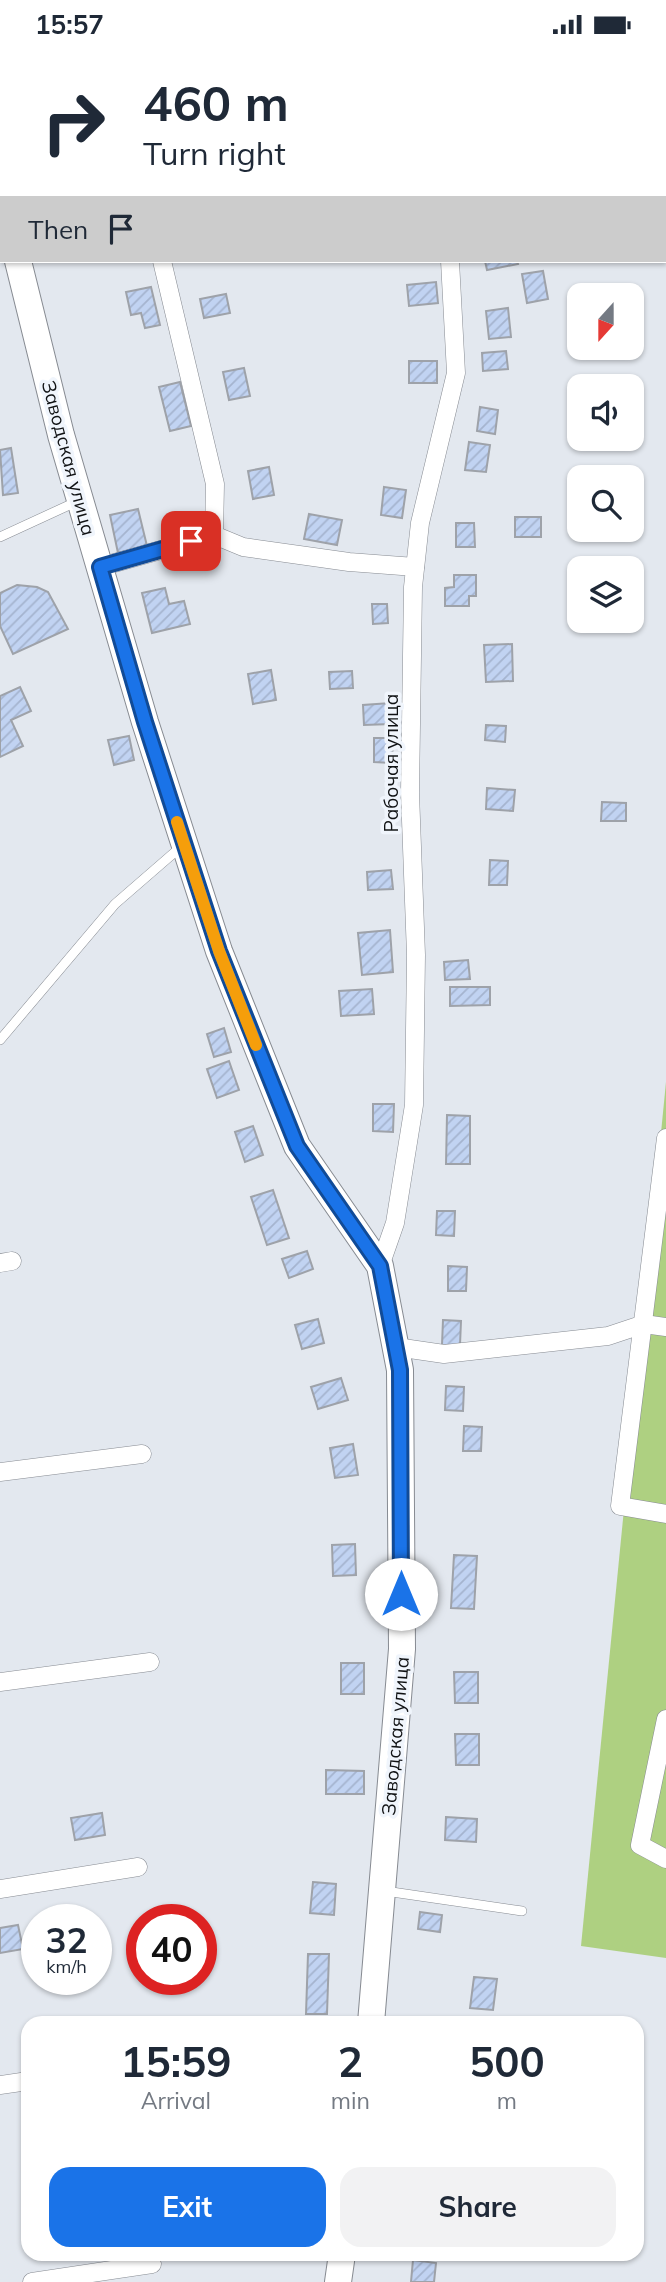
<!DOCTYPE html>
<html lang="en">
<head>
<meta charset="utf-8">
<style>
  :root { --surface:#fff; --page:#f2f2f3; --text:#1f2937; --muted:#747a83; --accent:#1a73e8 }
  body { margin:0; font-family:Mulish,sans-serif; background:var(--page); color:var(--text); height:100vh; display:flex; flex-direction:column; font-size:26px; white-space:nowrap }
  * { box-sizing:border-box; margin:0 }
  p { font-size:23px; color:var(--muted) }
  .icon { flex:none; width:38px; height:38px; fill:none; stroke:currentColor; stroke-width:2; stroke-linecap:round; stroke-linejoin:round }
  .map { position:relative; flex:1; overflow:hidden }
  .details { position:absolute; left:21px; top:1967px; width:623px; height:245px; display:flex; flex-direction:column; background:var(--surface); border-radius:21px; box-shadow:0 2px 5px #0004 }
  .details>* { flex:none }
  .top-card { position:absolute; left:0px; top:0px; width:667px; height:214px; box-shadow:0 2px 5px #0004; background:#fff; color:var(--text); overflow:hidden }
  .needle { width:46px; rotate:201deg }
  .tools { position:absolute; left:567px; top:234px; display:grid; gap:14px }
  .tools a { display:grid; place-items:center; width:77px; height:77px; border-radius:14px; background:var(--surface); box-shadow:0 2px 5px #0004; font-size:35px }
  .speed { position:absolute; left:21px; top:1855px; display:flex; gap:14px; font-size:35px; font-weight:700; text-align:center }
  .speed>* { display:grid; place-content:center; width:91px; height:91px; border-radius:50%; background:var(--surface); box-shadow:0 2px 5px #0004; line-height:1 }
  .speed small { font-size:18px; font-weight:400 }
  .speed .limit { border:10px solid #d22; background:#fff; color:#111 }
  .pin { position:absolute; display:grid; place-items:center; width:60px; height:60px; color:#fff; margin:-30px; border-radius:14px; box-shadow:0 4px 10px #0006 }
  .me { position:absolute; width:77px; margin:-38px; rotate:0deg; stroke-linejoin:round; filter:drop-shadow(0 0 5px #0008) }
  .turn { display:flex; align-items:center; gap:24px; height:147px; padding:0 28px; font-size:32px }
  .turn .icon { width:91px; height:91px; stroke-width:2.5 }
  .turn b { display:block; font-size:49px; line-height:60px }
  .then { display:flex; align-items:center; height:66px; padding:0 28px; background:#0003; gap:14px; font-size:26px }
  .eta { display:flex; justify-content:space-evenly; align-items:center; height:119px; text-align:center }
  .eta b { font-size:42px; font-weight:700; line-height:49px }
  .primary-button { display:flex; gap:14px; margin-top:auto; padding:14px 28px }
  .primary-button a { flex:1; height:80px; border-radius:21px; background:var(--accent); color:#fff; font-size:28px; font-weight:700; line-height:80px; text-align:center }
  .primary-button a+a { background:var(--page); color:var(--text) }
  .status { display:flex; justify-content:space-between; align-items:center; height:49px; padding:0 35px; background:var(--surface); direction:ltr }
  .status svg { height:19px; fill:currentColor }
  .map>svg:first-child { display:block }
  .garden { fill:#aed081 }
  .building { fill:url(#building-hatch); stroke:#9ea2a9; stroke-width:2 }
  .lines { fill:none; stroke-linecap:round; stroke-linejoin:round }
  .lane-casing { stroke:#878b92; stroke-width:10 }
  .street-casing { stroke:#878b92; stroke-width:19 }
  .secondary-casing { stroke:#878b92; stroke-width:28 }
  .lane { stroke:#fff; stroke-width:9 }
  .street { stroke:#fff; stroke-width:18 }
  .secondary { stroke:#fff; stroke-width:26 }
  .route-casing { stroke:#114b97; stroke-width:18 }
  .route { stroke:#1a73e8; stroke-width:12 }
  .slow { stroke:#f59e0b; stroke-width:12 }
  .labels { text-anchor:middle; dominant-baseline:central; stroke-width:7; stroke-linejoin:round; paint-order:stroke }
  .street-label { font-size:19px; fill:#101214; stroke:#f0f5fc }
</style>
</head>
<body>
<div class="status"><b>15:57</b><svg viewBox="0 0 49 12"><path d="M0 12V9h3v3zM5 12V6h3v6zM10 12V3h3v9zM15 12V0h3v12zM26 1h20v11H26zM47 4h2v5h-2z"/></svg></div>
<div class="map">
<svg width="666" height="2233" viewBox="0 0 666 2233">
  <defs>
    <pattern id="building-hatch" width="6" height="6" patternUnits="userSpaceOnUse" patternTransform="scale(1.75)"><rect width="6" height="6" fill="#c1d3f2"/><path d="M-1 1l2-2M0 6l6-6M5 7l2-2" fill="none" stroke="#a5b4cf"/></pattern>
  </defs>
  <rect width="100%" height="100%" fill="#e3e8ef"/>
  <path class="garden" d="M 666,1033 L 666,1909 L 581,1897 Z"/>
  <g class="building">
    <path d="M 485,212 L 517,212 L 518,215 L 487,221 Z"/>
    <path d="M 543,222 L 548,250 L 527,254 L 522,225 Z"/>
    <path d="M 436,233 L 438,254 L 409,257 L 407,236 Z"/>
    <path d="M 151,238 L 160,276 L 145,279 L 141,264 L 131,266 L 126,243 Z"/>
    <path d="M 226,245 L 230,264 L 204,269 L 200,250 Z"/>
    <path d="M 508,259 L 511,288 L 489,290 L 486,262 Z"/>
    <path d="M 506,302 L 508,320 L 483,322 L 482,304 Z"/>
    <rect x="409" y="312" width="28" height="22"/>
    <path d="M 244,319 L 250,347 L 229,351 L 223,323 Z"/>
    <path d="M 180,333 L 191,377 L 170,382 L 159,338 Z"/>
    <path d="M 480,358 L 498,361 L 495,385 L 477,382 Z"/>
    <path d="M 469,393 L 490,396 L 486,423 L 465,421 Z"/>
    <path d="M 11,399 L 18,444 L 3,446 L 0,401 Z"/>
    <path d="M 269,418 L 274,446 L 253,450 L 248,422 Z"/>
    <path d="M 384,438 L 406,441 L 402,469 L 381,466 Z"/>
    <path d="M 138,460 L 147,497 L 118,504 L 110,466 Z"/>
    <path d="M 309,465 L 342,471 L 337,496 L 304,490 Z"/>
    <rect x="515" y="468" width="26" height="20"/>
    <path d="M 456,474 L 474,474 L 475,498 L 456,498 Z"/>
    <path d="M 454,526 L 476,526 L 476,547 L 469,547 L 469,557 L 445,557 L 445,539 L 454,538 Z"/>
    <path d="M 17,536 L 37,538 L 48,543 L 68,580 L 13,605 L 0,577 L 0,544 Z"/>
    <path d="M 165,539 L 169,555 L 184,552 L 190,575 L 152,584 L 142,544 Z"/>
    <path d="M 372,555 L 387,555 L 388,574 L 373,575 Z"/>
    <path d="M 512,595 L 513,632 L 486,633 L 484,596 Z"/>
    <path d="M 271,621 L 276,651 L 253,655 L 248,625 Z"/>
    <path d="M 352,622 L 353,639 L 330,640 L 329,623 Z"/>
    <path d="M 20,638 L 31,662 L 11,671 L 23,697 L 0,708 L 0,647 Z"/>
    <path d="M 390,654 L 391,675 L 364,676 L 363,656 Z"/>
    <path d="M 486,676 L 506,677 L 505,693 L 485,691 Z"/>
    <path d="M 129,687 L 134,711 L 114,716 L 108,691 Z"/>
    <path d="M 374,689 L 393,689 L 392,714 L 374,713 Z"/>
    <path d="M 487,739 L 515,741 L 513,762 L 486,760 Z"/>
    <path d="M 602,753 L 626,754 L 626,772 L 601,772 Z"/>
    <path d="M 490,811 L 508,812 L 507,836 L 489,836 Z"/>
    <path d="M 391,821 L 393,840 L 368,841 L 367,823 Z"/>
    <path d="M 390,881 L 393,923 L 362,926 L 358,884 Z"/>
    <path d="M 468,911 L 470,930 L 445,931 L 444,913 Z"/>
    <path d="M 450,938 L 490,938 L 490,956 L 450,957 Z"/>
    <path d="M 372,940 L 374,965 L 341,967 L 339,942 Z"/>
    <path d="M 224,979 L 231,1003 L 214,1008 L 207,985 Z"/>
    <path d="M 229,1012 L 239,1041 L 217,1049 L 207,1020 Z"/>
    <path d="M 373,1055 L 394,1055 L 393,1083 L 373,1082 Z"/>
    <path d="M 447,1066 L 470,1067 L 470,1115 L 446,1115 Z"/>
    <path d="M 253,1077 L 263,1106 L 245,1113 L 235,1083 Z"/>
    <path d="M 273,1141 L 289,1189 L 267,1196 L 251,1148 Z"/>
    <path d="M 437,1162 L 455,1162 L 454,1187 L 436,1186 Z"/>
    <path d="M 307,1202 L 313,1220 L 289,1229 L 282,1210 Z"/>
    <path d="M 448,1217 L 467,1218 L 466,1242 L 448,1242 Z"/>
    <path d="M 318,1270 L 324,1294 L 302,1300 L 295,1276 Z"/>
    <path d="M 443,1271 L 461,1272 L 460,1296 L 442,1296 Z"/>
    <path d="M 341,1329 L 348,1351 L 318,1360 L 311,1338 Z"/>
    <path d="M 446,1337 L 464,1338 L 463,1362 L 445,1361 Z"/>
    <path d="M 464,1377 L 482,1378 L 481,1402 L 463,1402 Z"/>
    <path d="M 353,1395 L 358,1426 L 335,1429 L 330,1399 Z"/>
    <path d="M 355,1495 L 356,1526 L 333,1527 L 332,1496 Z"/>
    <path d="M 454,1506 L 477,1507 L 474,1560 L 451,1559 Z"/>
    <rect x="341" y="1614" width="23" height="31"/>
    <path d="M 454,1623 L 478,1623 L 478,1654 L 455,1654 Z"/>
    <path d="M 455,1685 L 479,1685 L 479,1716 L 456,1716 Z"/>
    <path d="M 326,1721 L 364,1722 L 364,1745 L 326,1745 Z"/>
    <path d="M 102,1764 L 105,1786 L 75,1791 L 71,1769 Z"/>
    <path d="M 446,1768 L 477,1770 L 476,1793 L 445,1791 Z"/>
    <path d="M 313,1833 L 336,1835 L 334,1866 L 310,1864 Z"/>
    <path d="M 420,1863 L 442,1866 L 440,1883 L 418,1880 Z"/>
    <path d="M 18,1876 L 23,1900 L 0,1904 L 0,1879 Z"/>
    <path d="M 308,1905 L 329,1905 L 327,1965 L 306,1965 Z"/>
    <path d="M 474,1928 L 497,1930 L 493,1961 L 470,1959 Z"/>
    <path d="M 413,2211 L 436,2214 L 434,2233 L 411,2233 Z"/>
  </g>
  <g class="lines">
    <g class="lane-casing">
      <g id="lane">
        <path d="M 0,488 L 78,452"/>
        <path d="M 0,991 L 115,855 L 183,796"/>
        <path d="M 385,1842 L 522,1862"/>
      </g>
    </g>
    <g class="street-casing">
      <g id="street">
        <path d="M 106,0 L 107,2"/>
        <path d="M 373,0 L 374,2"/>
        <path d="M 162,212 L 215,435 L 214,486"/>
        <path d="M 100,518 L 214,486 L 243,498 L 349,513 L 415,518"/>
        <path d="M 666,1089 L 620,1457 L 666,1465"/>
        <path d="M 0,1214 L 12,1212"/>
        <path d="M 380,1217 L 395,1174 L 414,1056 L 416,906 L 410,744 L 413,538 L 420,474 L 456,324 L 450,212"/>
        <path d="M 396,1298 L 444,1305 L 608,1287 L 644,1275 L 666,1278"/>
        <path d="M 0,1423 L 142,1405"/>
        <path d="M 0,1633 L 150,1613"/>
        <path d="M 666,1670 L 640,1796 L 666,1810"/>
        <path d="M 0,1840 L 138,1818"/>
        <path d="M 0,2036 L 28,2032"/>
        <path d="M 32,2233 L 152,2215"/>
      </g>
    </g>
    <g class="secondary-casing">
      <g id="secondary">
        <path d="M 0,138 L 2,145"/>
        <path d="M 18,212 L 61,386 L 145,673 L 219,902 L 297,1097 L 380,1217 L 400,1321 L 402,1600 L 371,1974"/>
        <path d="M 338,2233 L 342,2205"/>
      </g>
    </g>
    <use href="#lane" class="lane"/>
    <use href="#street" class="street"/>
    <use href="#secondary" class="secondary"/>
  </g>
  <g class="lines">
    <g class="route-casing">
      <path id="route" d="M 191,492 L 100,518 L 145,673 L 219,902 L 297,1097 L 380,1217 L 400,1321 L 401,1545"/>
    </g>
    <use href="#route" class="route"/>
    <path class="slow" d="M 177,773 L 219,902 L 256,996"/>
  </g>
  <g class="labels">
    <g class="street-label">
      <text transform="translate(69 409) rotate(75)">Заводская улица</text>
      <text transform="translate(391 714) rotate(-90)">Рабочая улица</text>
      <text transform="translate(395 1687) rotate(-85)">Заводская улица</text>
    </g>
  </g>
</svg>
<div class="tools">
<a><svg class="needle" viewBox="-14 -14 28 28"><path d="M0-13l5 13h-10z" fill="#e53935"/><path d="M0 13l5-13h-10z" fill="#747a83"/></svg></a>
<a><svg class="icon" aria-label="sound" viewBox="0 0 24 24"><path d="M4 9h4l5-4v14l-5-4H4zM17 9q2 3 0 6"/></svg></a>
<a><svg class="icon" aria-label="search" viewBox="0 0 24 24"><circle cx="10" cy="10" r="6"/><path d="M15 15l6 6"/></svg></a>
<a><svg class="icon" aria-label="layers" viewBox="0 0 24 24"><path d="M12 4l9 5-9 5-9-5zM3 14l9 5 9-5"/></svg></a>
</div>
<div class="speed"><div>32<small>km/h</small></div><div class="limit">40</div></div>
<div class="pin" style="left:191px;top:492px;background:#d93025"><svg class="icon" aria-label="arrive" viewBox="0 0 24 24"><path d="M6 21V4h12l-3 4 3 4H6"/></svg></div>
<svg class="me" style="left:401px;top:1545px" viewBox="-20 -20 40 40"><circle r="19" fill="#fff"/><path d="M0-13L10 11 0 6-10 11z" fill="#1a73e8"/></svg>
<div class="top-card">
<div class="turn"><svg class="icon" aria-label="right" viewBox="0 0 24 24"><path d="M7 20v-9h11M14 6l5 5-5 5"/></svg><div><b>460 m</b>Turn right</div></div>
<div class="then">Then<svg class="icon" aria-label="arrive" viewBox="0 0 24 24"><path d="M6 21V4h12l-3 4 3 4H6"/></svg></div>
</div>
<section class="details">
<div class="eta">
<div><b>15:59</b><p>Arrival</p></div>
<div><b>2</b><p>min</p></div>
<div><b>500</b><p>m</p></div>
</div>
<div class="primary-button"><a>Exit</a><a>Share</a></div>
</section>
</div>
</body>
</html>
